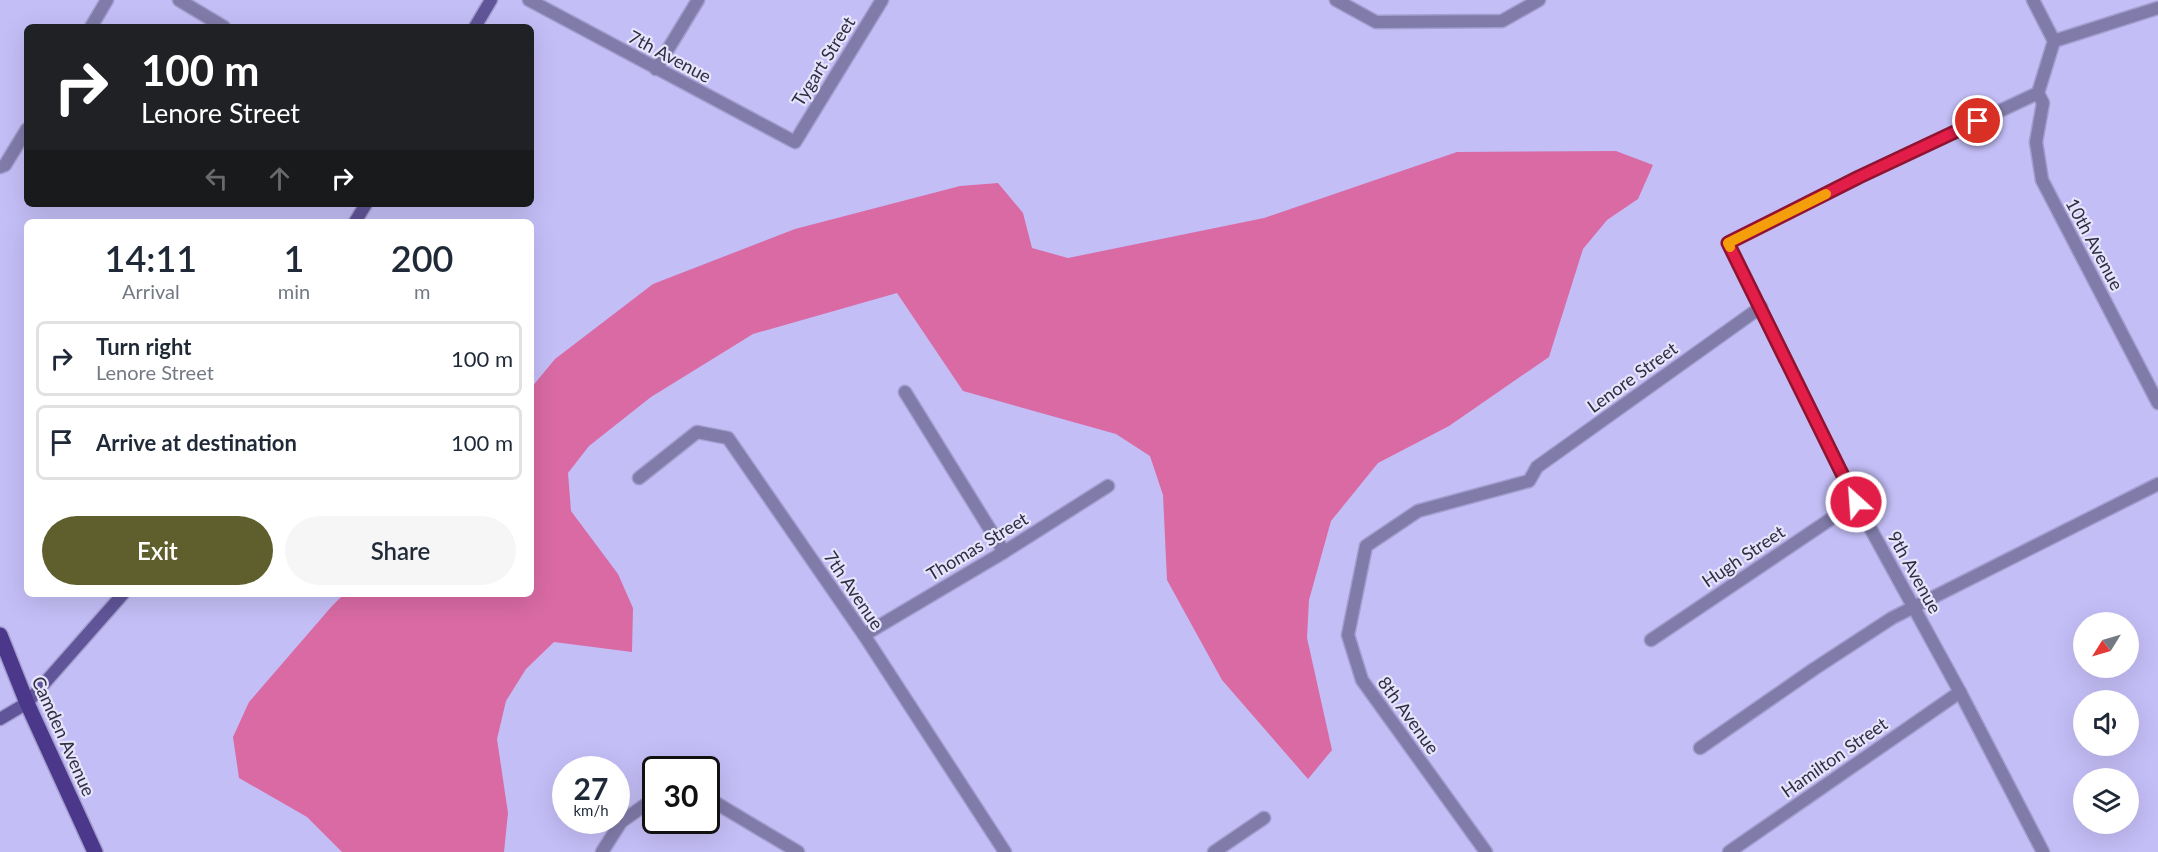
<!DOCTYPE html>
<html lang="en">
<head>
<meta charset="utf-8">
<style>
  :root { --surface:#fff; --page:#f6f6f7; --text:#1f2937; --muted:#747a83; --line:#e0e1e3; --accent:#5e5f2c }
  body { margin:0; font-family:Lato,sans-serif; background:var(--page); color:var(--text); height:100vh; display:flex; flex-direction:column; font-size:22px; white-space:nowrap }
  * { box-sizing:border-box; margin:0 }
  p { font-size:20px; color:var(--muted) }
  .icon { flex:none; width:33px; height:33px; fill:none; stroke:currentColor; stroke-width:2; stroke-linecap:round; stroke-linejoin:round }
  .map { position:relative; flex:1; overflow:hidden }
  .details { position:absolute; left:24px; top:219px; width:510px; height:378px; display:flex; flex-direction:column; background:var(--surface); border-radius:9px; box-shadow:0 6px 24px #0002 }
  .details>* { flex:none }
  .hud { position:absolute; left:24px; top:24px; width:510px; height:183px; border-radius:9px; box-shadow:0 6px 24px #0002; background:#202124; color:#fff; overflow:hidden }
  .needle { width:39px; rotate:233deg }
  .fabs { position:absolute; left:2073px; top:612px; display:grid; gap:12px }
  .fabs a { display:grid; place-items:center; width:66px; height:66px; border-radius:50%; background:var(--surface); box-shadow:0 6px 24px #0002; font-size:30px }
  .speed { position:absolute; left:552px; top:756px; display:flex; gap:12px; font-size:30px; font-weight:700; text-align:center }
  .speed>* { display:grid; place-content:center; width:78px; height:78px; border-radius:50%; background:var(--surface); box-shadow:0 6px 24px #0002; line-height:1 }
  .speed small { font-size:15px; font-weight:400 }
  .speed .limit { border:3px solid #111; border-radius:9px; background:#fff; color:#111 }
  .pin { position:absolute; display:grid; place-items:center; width:51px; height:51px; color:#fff; margin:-26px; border:3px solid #fff; border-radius:50%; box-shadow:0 2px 6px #0007 }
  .me { position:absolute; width:66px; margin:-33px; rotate:334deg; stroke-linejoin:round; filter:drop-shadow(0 0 4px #0008) }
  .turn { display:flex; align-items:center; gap:21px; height:126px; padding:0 18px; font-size:27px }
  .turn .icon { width:78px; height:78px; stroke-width:2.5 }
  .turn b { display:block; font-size:42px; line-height:51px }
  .lanes { display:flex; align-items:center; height:57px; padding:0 18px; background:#0003; justify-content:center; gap:30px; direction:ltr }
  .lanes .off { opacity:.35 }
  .eta { display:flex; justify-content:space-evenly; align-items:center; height:102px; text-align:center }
  .eta b { font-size:36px; font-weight:600; line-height:42px }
  .action { display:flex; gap:12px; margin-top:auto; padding:12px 18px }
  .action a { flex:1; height:69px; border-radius:36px; background:var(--accent); color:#fff; font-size:24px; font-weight:600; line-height:69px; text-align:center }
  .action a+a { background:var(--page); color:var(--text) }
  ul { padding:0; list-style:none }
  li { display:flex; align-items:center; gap:18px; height:75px; margin:0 12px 9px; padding:0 6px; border:3px solid var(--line); border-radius:9px }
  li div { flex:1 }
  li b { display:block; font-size:22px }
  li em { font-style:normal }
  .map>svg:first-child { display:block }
  .forest { fill:#d96aa4 }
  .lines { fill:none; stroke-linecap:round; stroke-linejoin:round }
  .minor-casing { stroke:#a39ecf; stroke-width:15 }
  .secondary-casing { stroke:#a39ecf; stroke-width:15 }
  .primary-casing { stroke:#a39ecf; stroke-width:18 }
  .minor { stroke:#807ba9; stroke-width:12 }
  .secondary { stroke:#605598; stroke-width:12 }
  .primary { stroke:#4b388a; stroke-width:15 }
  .route-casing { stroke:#92132f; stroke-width:15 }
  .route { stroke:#e11d48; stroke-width:10 }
  .slow { stroke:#f59e0b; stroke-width:10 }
  .labels { text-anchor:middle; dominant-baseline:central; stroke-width:4.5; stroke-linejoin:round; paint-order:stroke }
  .street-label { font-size:18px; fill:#302d43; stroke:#e5e4fb }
</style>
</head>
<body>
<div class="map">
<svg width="2158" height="852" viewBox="0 0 2158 852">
  <rect width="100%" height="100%" fill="#c4bef7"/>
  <path class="forest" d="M 1616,151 L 1653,165 L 1638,199 L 1607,220 L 1583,249 L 1549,357 L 1449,426 L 1378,463 L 1331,521 L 1309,600 L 1307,638 L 1332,750 L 1308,779 L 1222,680 L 1167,580 L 1163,495 L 1150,456 L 1116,434 L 963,391 L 897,293 L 753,334 L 651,397 L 589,446 L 568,473 L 571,511 L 618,574 L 633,608 L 632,652 L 554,642 L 526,669 L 506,701 L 497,739 L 508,813 L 504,852 L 342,852 L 307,817 L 239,778 L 233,737 L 249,702 L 332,606 L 344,594 L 531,594 L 531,388 L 555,359 L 653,284 L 795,229 L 960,186 L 998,183 L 1023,213 L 1032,248 L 1068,258 L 1264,218 L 1457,152 Z"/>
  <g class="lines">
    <g class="minor-casing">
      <g id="minor">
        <path d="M 179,0 L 224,27"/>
        <path d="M 529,0 L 795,142 L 882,0"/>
        <path d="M 1336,0 L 1376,22 L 1502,21 L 1539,0"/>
        <path d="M 2033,0 L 2054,41"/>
        <path d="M 91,27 L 107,0"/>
        <path d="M 2054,41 L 2158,8"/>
        <path d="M 656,69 L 698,0"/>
        <path d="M 2038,93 L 2043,103 L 2036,142 L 2042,180 L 2158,403"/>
        <path d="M 0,167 L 5,165 L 27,129"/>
        <path d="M 905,392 L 1004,552"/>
        <path d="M 639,478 L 697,432 L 728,438 L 864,635 L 1005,852"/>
        <path d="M 864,635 L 1004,552 L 1108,486"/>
        <path d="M 1651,640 L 1856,502"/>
        <path d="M 1700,748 L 1814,669 L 1892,618 L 2158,484"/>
        <path d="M 706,797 L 798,852"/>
        <path d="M 602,852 L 621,822 L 656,797"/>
        <path d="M 1214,852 L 1264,818"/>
        <path d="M 1486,852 L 1362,680 L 1348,635 L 1366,546 L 1418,511 L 1529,481 L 1537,467 L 1761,307"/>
        <path d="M 1729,852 L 1960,692"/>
        <path d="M 2043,852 L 1960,692 L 1856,502 L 1728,243 L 1859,177 L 2038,93 L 2054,41"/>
      </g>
    </g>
    <g class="secondary-casing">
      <g id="secondary">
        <path d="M 475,27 L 491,0"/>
        <path d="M 355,222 L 366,204"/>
        <path d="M 0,719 L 27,703 L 123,594"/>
      </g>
    </g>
    <g class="primary-casing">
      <path id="primary" d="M 0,635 L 27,703 L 95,852"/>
    </g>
    <use href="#minor" class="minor"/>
    <use href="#secondary" class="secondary"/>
    <use href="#primary" class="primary"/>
  </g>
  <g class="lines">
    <g class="route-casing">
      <path id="route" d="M 1856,502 L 1728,243 L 1859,177 L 1978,121"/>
    </g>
    <use href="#route" class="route"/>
    <path class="slow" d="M 1730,247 L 1728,243 L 1826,194"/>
  </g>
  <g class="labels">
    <g class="street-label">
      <text transform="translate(670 56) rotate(28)">7th Avenue</text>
      <text transform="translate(823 61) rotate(-58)">Tygart Street</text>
      <text transform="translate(2095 244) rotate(62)">10th Avenue</text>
      <text transform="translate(1632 377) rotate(-36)">Lenore Street</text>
      <text transform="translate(977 546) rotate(-31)">Thomas Street</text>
      <text transform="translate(1743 556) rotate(-34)">Hugh Street</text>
      <text transform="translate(1915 572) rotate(61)">9th Avenue</text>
      <text transform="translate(854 590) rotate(56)">7th Avenue</text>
      <text transform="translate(1409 715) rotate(54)">8th Avenue</text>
      <text transform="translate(64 736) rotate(66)">Camden Avenue</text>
      <text transform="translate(1834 757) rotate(-35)">Hamilton Street</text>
    </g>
  </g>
</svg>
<div class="fabs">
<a><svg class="needle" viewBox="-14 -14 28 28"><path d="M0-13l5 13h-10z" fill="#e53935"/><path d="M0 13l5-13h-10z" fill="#747a83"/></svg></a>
<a><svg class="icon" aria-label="sound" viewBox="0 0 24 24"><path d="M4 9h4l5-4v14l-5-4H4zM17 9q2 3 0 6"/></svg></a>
<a><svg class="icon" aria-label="layers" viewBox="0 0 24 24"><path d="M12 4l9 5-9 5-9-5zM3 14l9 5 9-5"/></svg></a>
</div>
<div class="speed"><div>27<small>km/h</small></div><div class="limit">30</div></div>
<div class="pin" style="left:1978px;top:121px;background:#d93025"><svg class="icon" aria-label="arrive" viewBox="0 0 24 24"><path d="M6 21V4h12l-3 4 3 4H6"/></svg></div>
<svg class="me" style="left:1856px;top:502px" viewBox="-20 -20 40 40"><circle r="17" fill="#e11d48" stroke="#fff" stroke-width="3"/><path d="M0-11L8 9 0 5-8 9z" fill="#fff"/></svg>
<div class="hud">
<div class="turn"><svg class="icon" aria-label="right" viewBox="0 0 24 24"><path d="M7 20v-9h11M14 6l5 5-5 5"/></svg><div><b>100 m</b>Lenore Street</div></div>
<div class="lanes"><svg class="icon off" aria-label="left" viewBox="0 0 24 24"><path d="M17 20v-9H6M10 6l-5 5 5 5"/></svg><svg class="icon off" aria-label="ahead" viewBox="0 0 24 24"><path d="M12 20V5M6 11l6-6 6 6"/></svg><svg class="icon" aria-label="right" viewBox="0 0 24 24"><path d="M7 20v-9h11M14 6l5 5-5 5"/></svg></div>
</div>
<section class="details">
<div class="eta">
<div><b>14:11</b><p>Arrival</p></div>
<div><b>1</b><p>min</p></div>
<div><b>200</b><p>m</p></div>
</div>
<ul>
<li><svg class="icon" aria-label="right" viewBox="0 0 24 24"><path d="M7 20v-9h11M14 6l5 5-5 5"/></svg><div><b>Turn right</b><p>Lenore Street</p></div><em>100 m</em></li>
<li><svg class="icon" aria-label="arrive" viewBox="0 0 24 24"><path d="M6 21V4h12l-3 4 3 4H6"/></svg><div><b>Arrive at destination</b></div><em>100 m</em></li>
</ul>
<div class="action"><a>Exit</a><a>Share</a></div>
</section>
</div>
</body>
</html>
